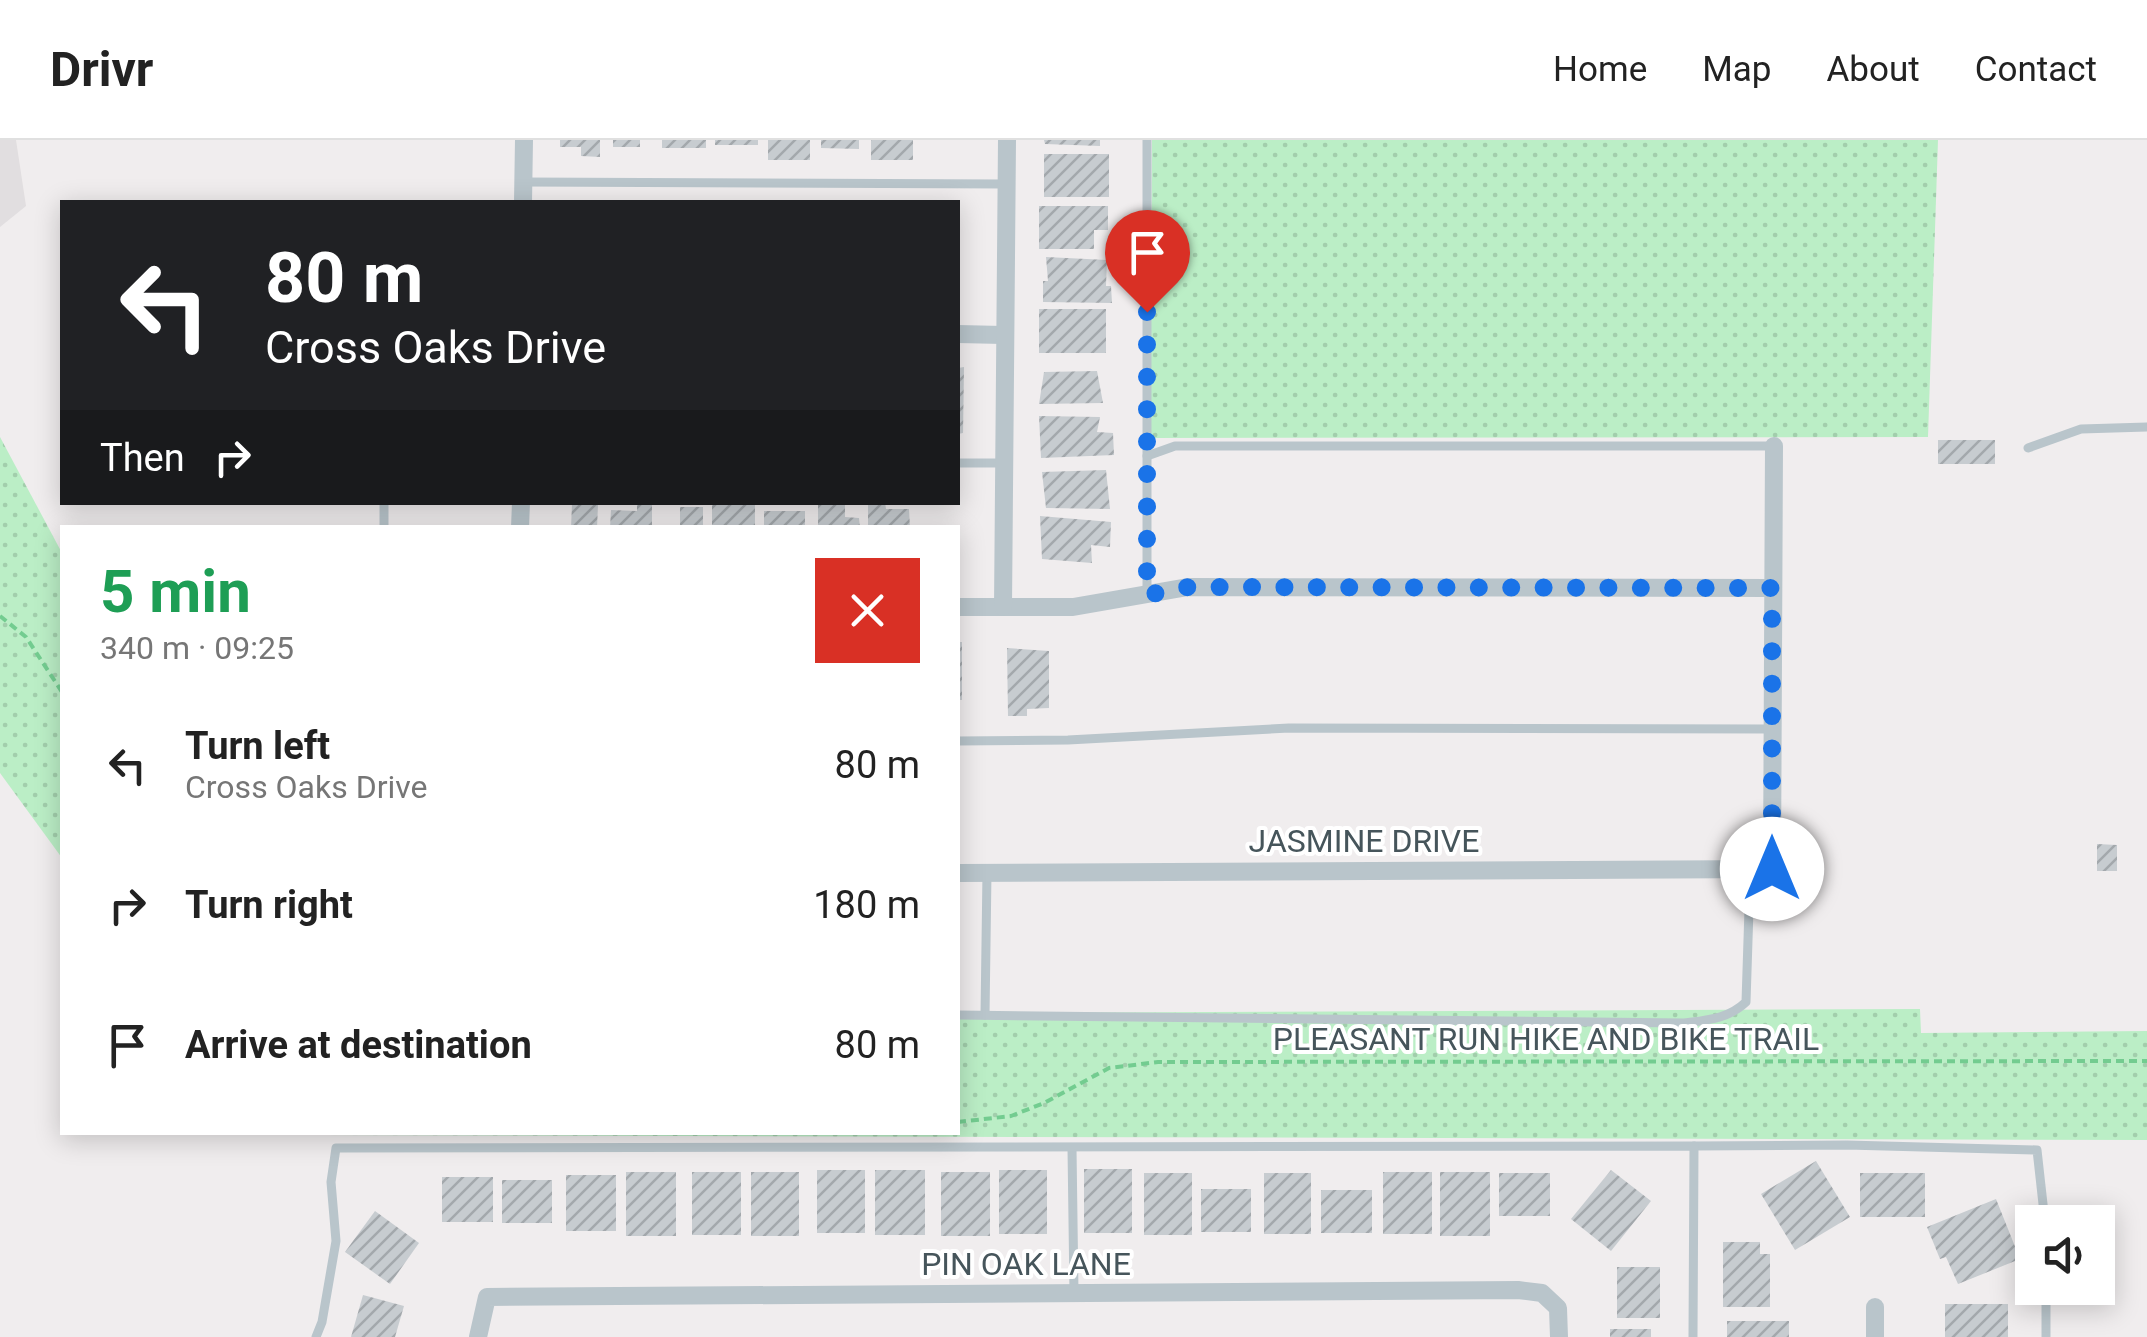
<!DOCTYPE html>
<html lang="en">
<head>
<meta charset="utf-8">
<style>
  :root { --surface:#fff; --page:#f6f6f6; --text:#222; --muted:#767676; --line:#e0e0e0 }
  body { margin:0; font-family:Roboto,sans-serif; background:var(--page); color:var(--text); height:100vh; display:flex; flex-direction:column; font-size:38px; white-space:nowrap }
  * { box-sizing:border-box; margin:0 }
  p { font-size:32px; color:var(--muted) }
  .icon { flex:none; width:55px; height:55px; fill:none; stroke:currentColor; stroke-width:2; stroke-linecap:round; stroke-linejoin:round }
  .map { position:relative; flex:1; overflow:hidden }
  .panel { position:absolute; left:60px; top:385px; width:900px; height:610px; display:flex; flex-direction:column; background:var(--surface); border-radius:0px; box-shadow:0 5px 25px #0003 }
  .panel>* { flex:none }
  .hud { position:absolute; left:60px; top:60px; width:900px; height:305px; border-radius:0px; box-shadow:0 5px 25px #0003; background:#202124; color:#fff; overflow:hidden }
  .tools { position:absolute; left:2015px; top:1065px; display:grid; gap:20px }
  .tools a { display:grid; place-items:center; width:100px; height:100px; border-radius:0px; background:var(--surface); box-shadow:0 5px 25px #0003; font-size:50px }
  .pin { position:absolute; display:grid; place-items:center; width:85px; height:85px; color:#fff; margin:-102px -42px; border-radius:50% 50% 50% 0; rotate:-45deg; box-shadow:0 0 10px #0007 }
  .pin .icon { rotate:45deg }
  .me { position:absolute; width:110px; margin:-55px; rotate:0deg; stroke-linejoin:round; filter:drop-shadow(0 0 8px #0008) }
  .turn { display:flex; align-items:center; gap:35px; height:210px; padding:0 40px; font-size:45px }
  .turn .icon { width:130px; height:130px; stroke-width:2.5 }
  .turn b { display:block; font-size:70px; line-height:85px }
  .then { display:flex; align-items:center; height:95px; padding:0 40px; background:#0003; gap:20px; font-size:38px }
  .round { display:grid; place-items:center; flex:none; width:105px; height:105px; border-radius:0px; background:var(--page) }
  .summary { display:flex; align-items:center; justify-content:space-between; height:170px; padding:0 40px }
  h1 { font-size:60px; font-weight:700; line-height:75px; color:#1e9e55 }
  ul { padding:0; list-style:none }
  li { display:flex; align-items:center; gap:30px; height:140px; padding:0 40px }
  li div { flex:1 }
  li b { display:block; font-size:38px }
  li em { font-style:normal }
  header { display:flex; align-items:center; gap:60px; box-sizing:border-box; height:140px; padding:0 50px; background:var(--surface); border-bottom:2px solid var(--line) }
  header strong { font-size:48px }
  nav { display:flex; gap:55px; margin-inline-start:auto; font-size:35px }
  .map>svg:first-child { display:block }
  .education { fill:#e1dee0 }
  .grass { fill:url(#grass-dots) }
  .building { fill:url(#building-hatch) }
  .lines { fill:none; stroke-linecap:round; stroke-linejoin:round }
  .path { stroke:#73cc90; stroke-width:4; stroke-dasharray:8 5; stroke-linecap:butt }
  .service { stroke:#b9c5cb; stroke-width:9 }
  .minor { stroke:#b9c5cb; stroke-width:18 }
  .route { stroke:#1a73e8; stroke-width:18; stroke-dasharray:0 32.4 }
  .labels { text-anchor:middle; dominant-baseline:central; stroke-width:8; stroke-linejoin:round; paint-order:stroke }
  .street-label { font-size:32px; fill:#46555b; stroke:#fff }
</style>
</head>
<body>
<header>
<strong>Drivr</strong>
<nav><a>Home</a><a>Map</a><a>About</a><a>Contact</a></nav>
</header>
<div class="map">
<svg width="2147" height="1197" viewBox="0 0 2147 1197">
  <defs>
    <pattern id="grass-dots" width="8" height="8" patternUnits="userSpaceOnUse" patternTransform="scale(2.5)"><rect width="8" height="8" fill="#bbeec6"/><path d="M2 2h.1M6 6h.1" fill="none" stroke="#a2ceac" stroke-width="1.8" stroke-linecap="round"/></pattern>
    <pattern id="building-hatch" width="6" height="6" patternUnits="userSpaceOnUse" patternTransform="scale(2.5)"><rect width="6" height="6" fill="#c7ccd0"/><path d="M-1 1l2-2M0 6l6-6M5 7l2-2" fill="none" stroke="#a3a8ac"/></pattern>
  </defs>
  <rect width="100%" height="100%" fill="#f0edee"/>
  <path class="education" d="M 0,0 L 16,0 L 26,66 L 0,87 Z"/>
  <g class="grass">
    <path d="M 1152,0 L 1938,0 L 1928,297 L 1150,298 Z"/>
    <path d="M 0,297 L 62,413 L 62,718 L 0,633 Z"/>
    <path d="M 1920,869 L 1921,893 L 2147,891 L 2147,1000 L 321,995 L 315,993 L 958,992 L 958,873 Z"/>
  </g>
  <g class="building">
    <path d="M 560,0 L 600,0 L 600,17 L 581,16 L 581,7 L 560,7 Z"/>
    <rect x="613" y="0" width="27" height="7"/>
    <rect x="662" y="0" width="44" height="8"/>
    <rect x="715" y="0" width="43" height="5"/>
    <rect x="768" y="0" width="42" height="20"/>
    <path d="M 821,0 L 859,0 L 859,9 L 821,8 Z"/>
    <rect x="871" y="0" width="42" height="20"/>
    <path d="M 1044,0 L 1100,0 L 1100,6 L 1045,4 Z"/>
    <rect x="1044" y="14" width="65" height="43"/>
    <path d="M 1039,66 L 1108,66 L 1108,90 L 1094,90 L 1094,109 L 1039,109 Z"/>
    <path d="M 1046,117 L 1107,120 L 1106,146 L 1111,146 L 1112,163 L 1043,162 L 1043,141 L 1048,141 Z"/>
    <rect x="1039" y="169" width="67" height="44"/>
    <path d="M 964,227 L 963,293 L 958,294 L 958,228 Z"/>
    <path d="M 1097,231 L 1103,263 L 1039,264 L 1044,232 Z"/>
    <path d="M 1039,276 L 1100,277 L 1097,292 L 1113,293 L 1114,315 L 1041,318 Z"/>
    <rect x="1938" y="300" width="57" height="24"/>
    <path d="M 1106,330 L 1110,369 L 1046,368 L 1042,332 Z"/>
    <path d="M 637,362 L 652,363 L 652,388 L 610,388 L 611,370 L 637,371 Z"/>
    <rect x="712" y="362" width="43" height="26"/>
    <path d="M 818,362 L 845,362 L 845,377 L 859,378 L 860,388 L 818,388 Z"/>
    <path d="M 868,362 L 885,362 L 886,369 L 909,369 L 910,388 L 868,388 Z"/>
    <path d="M 572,364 L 598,365 L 597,388 L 571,388 Z"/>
    <rect x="680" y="367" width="23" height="21"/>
    <rect x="764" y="371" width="41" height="17"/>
    <path d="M 1040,376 L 1111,382 L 1110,407 L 1091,405 L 1092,423 L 1042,419 Z"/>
    <rect x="958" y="502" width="4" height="58"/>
    <path d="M 1007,508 L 1049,511 L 1049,568 L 1027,569 L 1027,576 L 1008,576 Z"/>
    <path d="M 2097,704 L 2117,705 L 2117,731 L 2097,731 Z"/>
    <path d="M 1816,1021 L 1850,1077 L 1795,1110 L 1761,1054 Z"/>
    <rect x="1084" y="1029" width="48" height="64"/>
    <rect x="817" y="1030" width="48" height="63"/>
    <rect x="875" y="1030" width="50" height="65"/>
    <rect x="999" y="1030" width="48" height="64"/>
    <path d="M 1611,1030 L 1651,1061 L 1611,1111 L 1571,1079 Z"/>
    <rect x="626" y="1032" width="50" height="64"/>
    <rect x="692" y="1032" width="49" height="63"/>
    <rect x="751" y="1032" width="48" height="64"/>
    <rect x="941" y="1032" width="49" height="64"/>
    <rect x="1383" y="1032" width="49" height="62"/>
    <rect x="1440" y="1032" width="50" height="64"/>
    <rect x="1144" y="1033" width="48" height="62"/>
    <rect x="1264" y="1033" width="47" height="61"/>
    <rect x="1499" y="1033" width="51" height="43"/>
    <rect x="1860" y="1033" width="65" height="44"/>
    <rect x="566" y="1035" width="50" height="56"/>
    <rect x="442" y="1037" width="51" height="45"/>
    <rect x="502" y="1040" width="50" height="43"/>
    <rect x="1201" y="1049" width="50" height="43"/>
    <rect x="1321" y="1050" width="51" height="43"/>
    <path d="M 1996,1059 L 2020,1119 L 1958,1144 L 1946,1117 L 1940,1119 L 1927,1087 Z"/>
    <path d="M 375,1071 L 419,1103 L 390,1144 L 345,1112 Z"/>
    <path d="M 1723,1102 L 1760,1102 L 1760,1114 L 1770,1114 L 1770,1167 L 1723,1167 Z"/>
    <rect x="1617" y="1127" width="43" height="51"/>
    <path d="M 363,1155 L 404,1166 L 395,1197 L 351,1197 Z"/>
    <rect x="1945" y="1164" width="63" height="33"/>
    <rect x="1727" y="1181" width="62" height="16"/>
    <rect x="1610" y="1189" width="41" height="8"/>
  </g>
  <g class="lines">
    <g class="path">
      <path d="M 0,476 L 26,497 L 62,552"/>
      <path d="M 958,982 L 1011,976 L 1044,963 L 1109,928 L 1158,922 L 2147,921"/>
    </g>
    <g class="service">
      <path d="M 523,42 L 1005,44"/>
      <path d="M 2028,308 L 2081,289 L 2147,287"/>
      <path d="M 1147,316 L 1175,306 L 1774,306"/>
      <path d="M 958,323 L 1003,323"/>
      <path d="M 384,388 L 384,362"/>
      <path d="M 1147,455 L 1147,0"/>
      <path d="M 958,601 L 1068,600 L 1289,588 L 1772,589"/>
      <path d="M 958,875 L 1684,883 C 1708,880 1728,879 1746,862 L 1749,769 L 1743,729"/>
      <path d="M 985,875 L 987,733"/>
      <path d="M 1694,1006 L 1847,1005 L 2037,1010 L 2045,1082"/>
      <path d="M 1072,1008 L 1074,1153"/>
      <path d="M 2046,1148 L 2046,1197"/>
      <path d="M 316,1197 L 322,1182 L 336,1101 L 331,1042 L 336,1008 L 1694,1006 L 1693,1197"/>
    </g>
    <g class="minor">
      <path d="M 523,62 L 524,0"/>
      <path d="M 958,194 L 1003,195"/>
      <path d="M 520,388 L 521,362"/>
      <path d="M 958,467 L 1073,467 L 1188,447 L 1772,448"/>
      <path d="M 1003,467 L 1007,0"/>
      <path d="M 958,733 L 1772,729 L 1774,306"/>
      <path d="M 1875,1167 L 1875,1197"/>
      <path d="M 478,1197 L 487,1157 L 1518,1150 L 1542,1153 L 1558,1168 L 1559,1197"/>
    </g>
  </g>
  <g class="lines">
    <path class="route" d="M 1147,172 L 1147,455 L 1188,447 L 1772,448 L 1772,729"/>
  </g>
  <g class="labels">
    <g class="street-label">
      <text x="1364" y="701">JASMINE DRIVE</text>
      <text x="1546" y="899">PLEASANT RUN HIKE AND BIKE TRAIL</text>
      <text x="1026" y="1124">PIN OAK LANE</text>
    </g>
  </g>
</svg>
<div class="tools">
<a><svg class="icon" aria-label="sound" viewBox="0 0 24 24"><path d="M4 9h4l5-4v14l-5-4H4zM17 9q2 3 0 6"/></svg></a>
</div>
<div class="pin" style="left:1147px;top:172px;background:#d93025"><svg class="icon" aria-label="arrive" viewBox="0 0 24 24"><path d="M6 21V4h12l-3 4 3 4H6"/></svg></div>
<svg class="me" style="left:1772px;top:729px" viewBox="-20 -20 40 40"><circle r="19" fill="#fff"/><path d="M0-13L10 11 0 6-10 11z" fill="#1a73e8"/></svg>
<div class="hud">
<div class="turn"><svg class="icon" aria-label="left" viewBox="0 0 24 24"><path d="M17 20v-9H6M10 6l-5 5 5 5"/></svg><div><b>80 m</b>Cross Oaks Drive</div></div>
<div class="then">Then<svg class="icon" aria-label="right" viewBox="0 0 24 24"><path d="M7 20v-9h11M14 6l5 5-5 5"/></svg></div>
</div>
<section class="panel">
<div class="summary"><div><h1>5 min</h1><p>340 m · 09:25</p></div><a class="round" style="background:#d93025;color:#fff"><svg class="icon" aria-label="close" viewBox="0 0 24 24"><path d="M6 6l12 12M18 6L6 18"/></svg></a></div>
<ul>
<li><svg class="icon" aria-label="left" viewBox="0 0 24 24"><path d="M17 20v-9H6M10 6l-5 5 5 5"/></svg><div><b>Turn left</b><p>Cross Oaks Drive</p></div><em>80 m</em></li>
<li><svg class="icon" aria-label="right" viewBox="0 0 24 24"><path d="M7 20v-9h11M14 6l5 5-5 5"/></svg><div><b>Turn right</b></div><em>180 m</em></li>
<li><svg class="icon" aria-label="arrive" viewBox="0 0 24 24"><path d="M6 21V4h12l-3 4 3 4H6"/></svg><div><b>Arrive at destination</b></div><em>80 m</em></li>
</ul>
</section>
</div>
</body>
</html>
